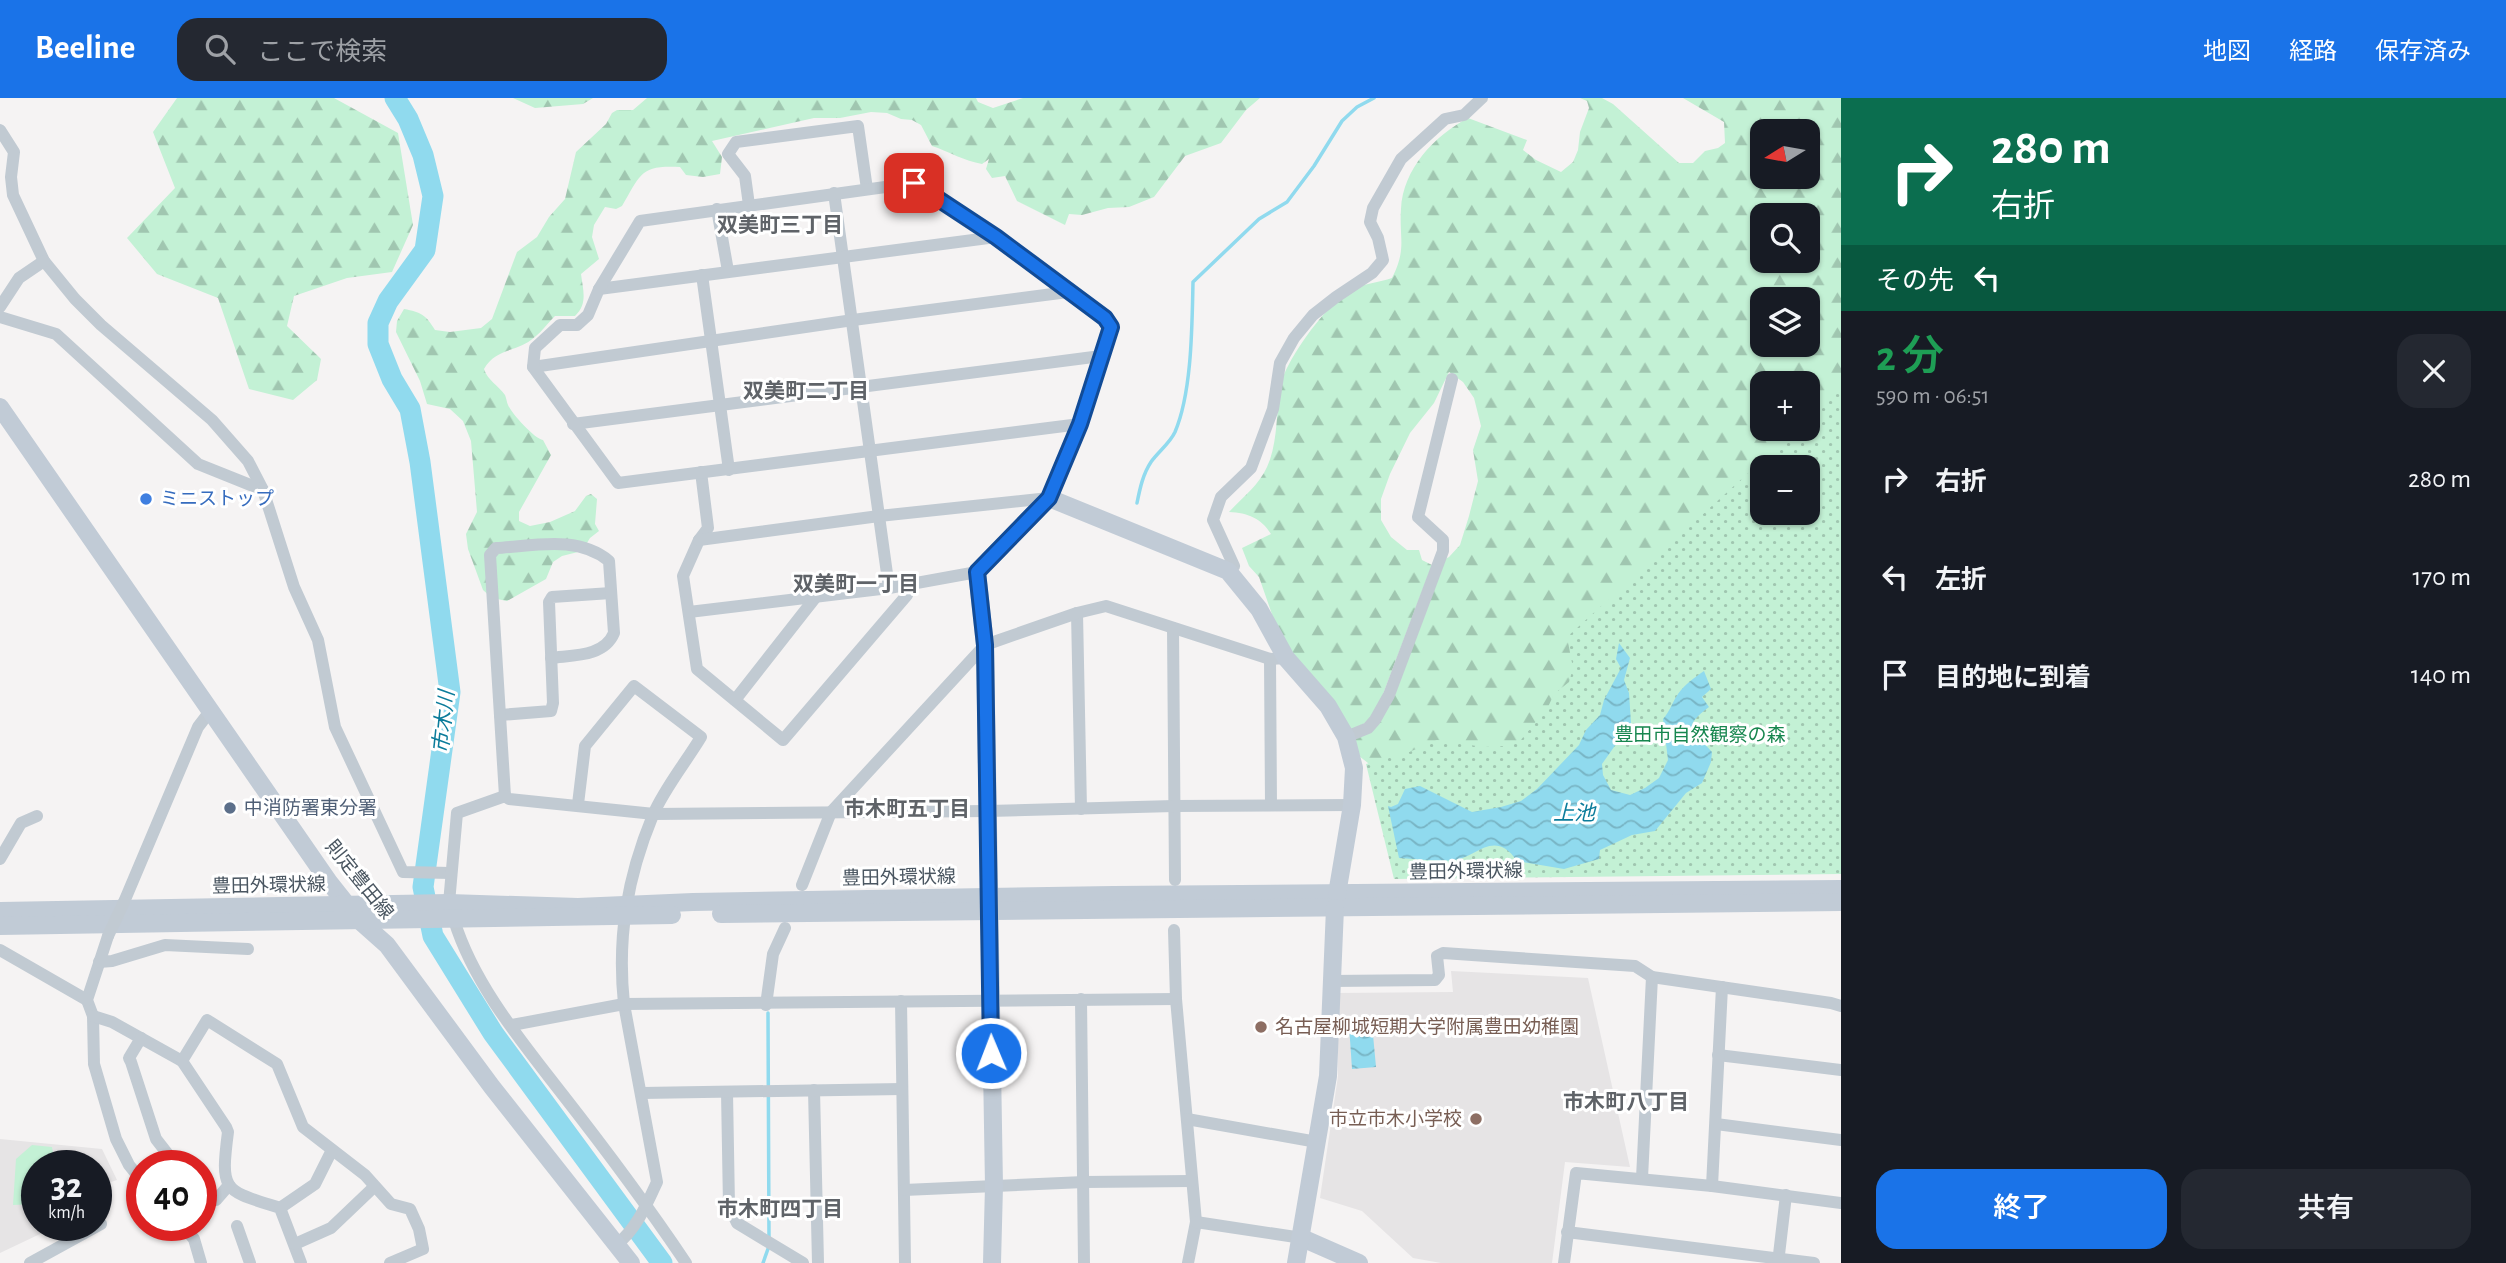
<!DOCTYPE html>
<html lang="ja">
<head>
<meta charset="utf-8">
<style>
  :root { --surface:#171b24; --page:#242831; --text:#f1f3f6; --muted:#9ea1a6; --accent:#1a73e8 }
  body { margin:0; font-family:"Alegreya Sans","Noto Sans JP",sans-serif; background:var(--page); color:var(--text); height:100vh; display:flex; flex-direction:column; font-size:26px; white-space:nowrap }
  * { box-sizing:border-box; margin:0 }
  p { font-size:23px; color:var(--muted) }
  .icon { flex:none; width:38px; height:38px; fill:none; stroke:currentColor; stroke-width:2; stroke-linecap:round; stroke-linejoin:round }
  .map { position:relative; flex:1; overflow:hidden }
  .side { display:flex; flex-direction:column; background:var(--surface); width:665px }
  .side>* { flex:none }
  .hud { background:#0b6e4f; color:#fff; overflow:hidden }
  .needle { width:46px; rotate:259deg }
  .buttons { position:absolute; left:1750px; top:21px; display:grid; gap:14px }
  .buttons a { display:grid; place-items:center; width:70px; height:70px; border-radius:14px; background:var(--surface); box-shadow:0 2px 5px #0004; font-size:35px }
  .speed { position:absolute; left:21px; top:1052px; display:flex; gap:14px; font-size:35px; font-weight:700; text-align:center }
  .speed>* { display:grid; place-content:center; width:91px; height:91px; border-radius:50%; background:var(--surface); box-shadow:0 2px 5px #0004; line-height:1 }
  .speed small { font-size:18px; font-weight:400 }
  .speed .limit { border:10px solid #d22; background:#fff; color:#111 }
  .pin { position:absolute; display:grid; place-items:center; width:60px; height:60px; color:#fff; margin:-30px; border-radius:14px; box-shadow:0 4px 10px #0006 }
  .me { position:absolute; width:77px; margin:-38px; rotate:359deg; stroke-linejoin:round; filter:drop-shadow(0 0 5px #0008) }
  .turn { display:flex; align-items:center; gap:24px; height:147px; padding:0 35px; font-size:32px }
  .turn .icon { width:91px; height:91px; stroke-width:2.5 }
  .turn b { display:block; font-size:49px; line-height:60px }
  .then { display:flex; align-items:center; height:66px; padding:0 35px; background:#0003; gap:14px; font-size:26px }
  .round { display:grid; place-items:center; flex:none; width:74px; height:74px; border-radius:21px; background:var(--page) }
  .head { display:flex; align-items:center; justify-content:space-between; height:119px; padding:0 35px }
  h1 { font-size:42px; font-weight:600; line-height:52px; color:#1e9e55 }
  .button { display:flex; gap:14px; margin-top:auto; padding:14px 35px }
  .button a { flex:1; height:80px; border-radius:21px; background:var(--accent); color:#fff; font-size:28px; font-weight:600; line-height:80px; text-align:center }
  .button a+a { background:var(--page); color:var(--text) }
  ul { padding:0; list-style:none }
  li { display:flex; align-items:center; gap:21px; height:98px; padding:0 35px }
  li div { flex:1 }
  li b { display:block; font-size:26px }
  li em { font-style:normal }
  header { display:flex; align-items:center; gap:42px; box-sizing:border-box; height:98px; padding:0 35px; background:var(--accent); color:#fff }
  header strong { font-size:33px }
  nav { display:flex; gap:38px; margin-inline-start:auto; font-size:24px }
  .search { width:490px; height:63px; background:var(--page); display:flex; align-items:center; gap:18px; box-sizing:border-box; padding:0 24px; border-radius:21px; color:var(--muted); font-size:26px }
  main { display:flex; flex:1; min-height:0 }
  .map>svg:first-child { display:block }
  .education { fill:#e6e4e5 }
  .forest { fill:url(#forest-firs); fill-rule:evenodd }
  .park { fill:url(#park-dots); fill-rule:evenodd }
  .pitch { fill:#c3f1d5 }
  .water { fill:url(#water-waves) }
  .lines { fill:none; stroke-linecap:round; stroke-linejoin:round }
  .stream { stroke:#90daee; stroke-width:3.5 }
  .river { stroke:#90daee; stroke-width:21 }
  .street { stroke:#c1cad2; stroke-width:12 }
  .secondary { stroke:#c1cbd6; stroke-width:18 }
  .street-bridge { stroke:#c1cad2; stroke-width:12 }
  .route-casing { stroke:#114b97; stroke-width:18 }
  .route { stroke:#1a73e8; stroke-width:12 }
  .shop-dot { fill:#3f7fe0; stroke:#fff; stroke-width:2.5 }
  .service-dot { fill:#5c6f8a; stroke:#fff; stroke-width:2.5 }
  .education-dot { fill:#8d6e63; stroke:#fff; stroke-width:2.5 }
  .labels { text-anchor:middle; dominant-baseline:central; stroke-width:6; stroke-linejoin:round; paint-order:stroke }
  .shop-label { font-size:19px; fill:#366cbe; stroke:#fff; text-anchor:start }
  .park-label { font-size:19px; fill:#17864f; stroke:#fff }
  .service-label { font-size:19px; fill:#4e5e75; stroke:#fff; text-anchor:start }
  .street-label { font-size:19px; fill:#4a5661; stroke:#fff }
  .education-label { font-size:19px; fill:#785e54; stroke:#fff; text-anchor:start }
  .neighbourhood-label { font-size:21px; font-weight:bold; fill:#5f6368; stroke:#fff }
  .water-label { font-size:21px; font-style:italic; fill:#0c7c9b; stroke:#fff }
</style>
</head>
<body>
<header>
<strong>Beeline</strong>
<div class="search"><svg class="icon" aria-label="search" viewBox="0 0 24 24"><circle cx="10" cy="10" r="6"/><path d="M15 15l6 6"/></svg>ここで検索</div>
<nav><a>地図</a><a>経路</a><a>保存済み</a></nav>
</header>
<main>
<div class="map">
<svg width="1841" height="1165" viewBox="0 0 1841 1165">
  <defs>
    <pattern id="forest-firs" width="22" height="20" patternUnits="userSpaceOnUse" patternTransform="scale(1.75)"><rect width="22" height="20" fill="#c3f1d5"/><path d="M5 1l3.5 6h-7zM16 11l3.5 6h-7z" fill="#a0c6b0"/></pattern>
    <pattern id="park-dots" width="8" height="8" patternUnits="userSpaceOnUse" patternTransform="scale(1.75)"><rect width="8" height="8" fill="#c3f1d5"/><path d="M2 2h.1M6 6h.1" fill="none" stroke="#a0c6b0" stroke-width="1.8" stroke-linecap="round"/></pattern>
    <pattern id="water-waves" width="16" height="10" patternUnits="userSpaceOnUse" patternTransform="scale(1.75)"><rect width="16" height="10" fill="#90daee"/><path d="M0 5q4-4 8 0t8 0" fill="none" stroke="#78b4c4"/></pattern>
  </defs>
  <rect width="100%" height="100%" fill="#f5f3f3"/>
  <g class="education">
    <path d="M 1451,873 L 1588,880 L 1630,1069 L 1565,1064 L 1552,1165 L 1441,1165 L 1413,1160 L 1362,1113 L 1320,1100 L 1338,978 L 1337,895 L 1453,894 Z"/>
    <path d="M 0,1041 L 102,1051 L 117,1082 L 102,1087 L 100,1107 L 96,1109 L 96,1068 L 37,1068 L 37,1127 L 59,1127 L 0,1155 Z"/>
  </g>
  <g class="forest">
    <path d="M 177,0 L 334,0 L 398,35 L 413,127 L 392,174 L 347,180 L 294,198 L 287,228 L 321,261 L 317,282 L 293,302 L 249,291 L 218,200 L 157,176 L 127,140 L 175,90 L 153,34 Z"/>
    <path d="M 513,0 L 593,0 L 583,6 L 535,10 Z"/>
    <path d="M 647,0 L 976,0 L 978,4 L 993,10 L 1023,0 L 1260,0 L 1246,12 L 1221,45 L 1185,58 L 1154,99 L 1129,109 L 1108,110 L 1082,117 L 1069,116 L 1065,127 L 1017,103 L 1005,78 L 992,80 L 986,71 L 989,61 L 982,66 C 964,63 950,54 932,48 L 921,27 L 912,22 L 901,21 L 887,15 L 871,14 L 840,20 L 814,20 L 712,43 L 722,59 L 720,76 L 703,79 L 686,77 L 680,69 C 640,67 641,76 622,108 L 616,111 L 605,109 L 594,127 L 592,139 L 599,161 L 581,176 C 583,192 588,206 575,218 L 555,218 C 547,226 540,236 531,242 C 515,254 495,251 484,271 C 488,283 498,287 505,297 C 506,299 507,305 508,307 C 512,316 535,341 543,342 L 551,357 L 519,414 L 519,423 L 530,428 L 550,424 L 575,413 L 586,398 L 591,396 L 597,401 L 595,426 L 599,433 L 590,440 L 582,453 L 562,458 L 553,464 L 546,481 L 507,503 L 492,500 L 483,492 L 468,451 L 466,436 L 477,414 L 471,343 L 463,323 L 450,311 L 427,306 L 420,283 L 396,234 L 397,223 L 404,211 C 421,214 426,217 435,232 L 450,234 L 481,230 L 492,221 L 517,154 L 537,139 L 549,119 L 565,101 L 576,54 L 606,26 L 612,15 L 617,12 L 633,12 Z"/>
    <path d="M 1580,0 L 1602,0 L 1613,6 L 1679,65 L 1693,65 L 1705,53 L 1718,50 L 1725,45 L 1724,24 L 1683,0 L 1841,0 L 1841,444 L 1581,623 L 1385,692 L 1368,665 L 1359,658 L 1355,641 L 1368,634 L 1445,461 L 1449,459 L 1460,447 L 1469,418 L 1478,383 L 1473,352 L 1481,328 L 1474,300 L 1463,284 L 1449,274 L 1434,305 L 1410,335 L 1390,376 L 1381,401 L 1381,422 L 1391,439 L 1407,452 L 1419,452 L 1422,462 L 1432,467 L 1374,620 L 1350,633 L 1281,542 L 1259,479 L 1249,468 L 1242,450 L 1271,436 C 1261,420 1248,415 1229,414 C 1242,400 1259,387 1267,369 C 1278,345 1276,316 1280,290 C 1284,264 1328,204 1351,192 C 1363,186 1380,184 1392,180 C 1407,151 1399,140 1401,111 C 1403,71 1434,38 1468,20 L 1527,42 L 1523,52 L 1536,62 L 1561,74 L 1573,64 L 1578,52 L 1580,34 L 1589,10 L 1587,3 ZM 1762,33 L 1808,33 L 1808,79 L 1762,79 ZM 1762,117 L 1808,117 L 1808,163 L 1762,163 ZM 1762,201 L 1808,201 L 1808,247 L 1762,247 ZM 1762,285 L 1808,285 L 1808,331 L 1762,331 ZM 1762,369 L 1808,369 L 1808,415 L 1762,415 Z"/>
  </g>
  <path class="park" d="M 1841,291 L 1841,776 L 1394,781 L 1366,666 L 1407,655 L 1437,642 L 1483,649 L 1506,648 L 1520,643 L 1548,609 L 1554,596 L 1569,584 L 1573,570 L 1567,539 L 1797,331 L 1808,331 L 1808,321 ZM 1762,369 L 1808,369 L 1808,415 L 1762,415 Z"/>
  <path class="pitch" d="M 32,1047 L 52,1049 L 55,1067 L 37,1068 L 37,1106 L 13,1107 L 16,1061 Z"/>
  <g class="water">
    <path d="M 1619,545 L 1630,560 L 1624,582 L 1629,595 L 1631,625 L 1602,666 L 1603,677 L 1611,692 L 1630,697 L 1645,690 L 1659,680 L 1668,662 L 1663,621 C 1670,613 1672,605 1678,596 C 1685,586 1694,580 1704,573 L 1711,591 L 1702,599 L 1709,609 C 1679,631 1694,634 1712,654 L 1711,664 L 1702,685 L 1686,695 L 1655,733 L 1632,737 L 1600,752 L 1599,761 L 1564,771 L 1517,763 C 1494,730 1476,760 1455,762 C 1437,764 1417,761 1399,760 L 1388,708 L 1391,709 L 1398,706 L 1405,691 L 1420,688 L 1472,714 L 1501,709 L 1521,703 L 1537,691 L 1579,647 L 1586,632 L 1600,617 L 1604,602 L 1621,570 L 1616,561 Z"/>
    <path d="M 1372,926 L 1376,969 L 1352,971 L 1349,927 Z"/>
  </g>
  <g class="lines">
    <g class="stream">
      <path d="M 1137,405 C 1140,390 1143,376 1151,364 C 1158,354 1170,345 1175,334 C 1192,294 1192,228 1193,184 L 1259,121 L 1287,104 L 1314,68 L 1342,23 L 1357,9 L 1374,0"/>
      <path d="M 768,915 L 769,1141"/>
      <path d="M 763,1165 L 769,1148"/>
    </g>
    <path class="river" d="M 395,0 L 408,21 L 423,57 L 433,98 L 425,152 L 388,203 L 378,225 L 378,246 L 392,281 L 410,311 L 420,364 L 450,594 L 423,789 L 433,838 L 493,935 L 662,1165"/>
    <g class="street">
      <path d="M 0,32 L 14,54 L 11,79 L 13,97 L 44,163 L 75,201 L 101,227 L 212,322 L 248,363 L 263,392 L 294,489 L 318,542 L 335,629 L 403,774 L 451,775"/>
      <path d="M 834,95 L 889,490"/>
      <path d="M 749,107 L 745,78 L 728,56 L 736,44 L 858,28 L 867,91"/>
      <path d="M 717,111 L 728,173"/>
      <path d="M 702,177 L 729,372"/>
      <path d="M 599,191 L 996,139"/>
      <path d="M 0,209 L 19,180 L 44,163"/>
      <path d="M 0,219 L 56,236 L 198,366 L 263,392"/>
      <path d="M 533,269 L 853,222 L 1068,194"/>
      <path d="M 573,326 L 1101,258"/>
      <path d="M 701,374 L 708,430 L 699,442 L 683,478 L 697,571 L 783,642 L 907,497 L 911,486"/>
      <path d="M 699,442 L 879,418 L 1049,400 L 1080,326 L 1111,229 L 1105,220 L 996,139 L 914,85 L 640,123 L 599,191 L 588,217 L 577,227 L 560,227 L 535,250 L 533,269 L 618,385 L 1080,326"/>
      <path d="M 1228,473 L 1234,468 L 1213,422 L 1221,399 L 1251,370 L 1273,311 L 1280,265 L 1294,240 L 1313,217 L 1336,199 L 1372,175 L 1383,162 L 1378,140 L 1370,124 L 1373,110 L 1401,61 L 1445,21 L 1464,17 L 1482,0"/>
      <path d="M 689,514 L 889,490 L 977,474"/>
      <path d="M 1077,515 L 1081,711"/>
      <path d="M 1173,530 L 1175,782"/>
      <path d="M 1270,561 L 1271,707"/>
      <path d="M 735,602 L 815,500"/>
      <path d="M 500,617 L 551,613 L 553,605 L 549,504 L 552,499 L 611,495"/>
      <path d="M 1346,639 L 1368,630 L 1375,622 L 1389,597 L 1443,453 L 1443,442 L 1418,419 L 1452,281"/>
      <path d="M 505,698 L 490,457 L 496,450 C 534,448 578,437 609,463 L 614,535 C 604,559 573,557 551,560"/>
      <path d="M 578,706 L 585,648 L 634,588 L 701,639 C 686,664 664,691 653,717 C 627,780 617,839 624,906 L 657,1084 C 647,1106 636,1132 616,1147"/>
      <path d="M 0,761 L 21,725 L 37,718"/>
      <path d="M 802,787 L 831,714 L 985,547 L 1077,515 L 1106,508 L 1270,561 L 1286,560"/>
      <path d="M 124,804 L 198,629 L 211,612"/>
      <path d="M 449,805 L 457,715 L 505,698 L 509,701 L 654,716 L 988,713 L 1174,708 L 1352,707"/>
      <path d="M 454,822 C 474,887 522,944 563,997 C 606,1052 647,1107 686,1165"/>
      <path d="M 1174,832 L 1176,901 L 1196,1124 L 1188,1165"/>
      <path d="M 108,838 L 87,902 L 93,918 L 94,966 L 116,1041 L 129,1067 L 142,1083"/>
      <path d="M 0,852 L 87,902"/>
      <path d="M 99,864 L 112,863 L 165,847 L 248,851"/>
      <path d="M 1331,883 L 1435,882 L 1439,877 L 1437,858 L 1443,855 L 1635,868 L 1652,879 L 1831,905 L 1841,908"/>
      <path d="M 1081,901 L 1084,1165"/>
      <path d="M 901,903 L 905,1165"/>
      <path d="M 766,907 L 773,856 L 785,830"/>
      <path d="M 93,918 L 112,924 L 182,963 L 226,1029 L 228,1034 C 220,1095 224,1092 280,1110 L 301,1165"/>
      <path d="M 512,927 L 624,906 L 1176,901"/>
      <path d="M 141,940 L 129,960 L 131,964 L 156,1041 L 177,1068"/>
      <path d="M 1718,957 L 1841,972"/>
      <path d="M 182,963 L 207,922 L 277,966 L 303,1029 L 365,1077 L 391,1106 L 410,1111 L 419,1131 L 423,1151 L 390,1165"/>
      <path d="M 814,992 L 818,1165"/>
      <path d="M 727,994 L 729,1108 L 737,1125 L 803,1165"/>
      <path d="M 642,995 L 902,991"/>
      <path d="M 1187,1021 L 1317,1044"/>
      <path d="M 1716,1026 L 1841,1042"/>
      <path d="M 1642,1080 L 1652,879"/>
      <path d="M 1712,1088 L 1722,889"/>
      <path d="M 904,1092 L 1084,1084 L 1191,1083"/>
      <path d="M 201,1094 L 207,1101 L 216,1102 L 229,1087"/>
      <path d="M 280,1110 L 315,1086 L 332,1052"/>
      <path d="M 1196,1124 L 1302,1140"/>
      <path d="M 182,1127 L 194,1141 L 201,1165"/>
      <path d="M 237,1128 L 250,1165"/>
      <path d="M 1567,1134 L 1814,1165"/>
      <path d="M 295,1146 L 331,1130 L 374,1089"/>
      <path d="M 30,1165 L 101,1126"/>
      <path d="M 1564,1165 L 1576,1075 L 1712,1088 L 1841,1105"/>
      <path d="M 1778,1165 L 1786,1097"/>
    </g>
    <g class="secondary">
      <path d="M 0,309 L 329,784 L 360,823 L 387,847 L 492,989 L 631,1165"/>
      <path d="M 0,813 L 449,805 L 578,809 L 693,804 L 1113,797 L 1841,791"/>
      <path d="M 721,816 L 1841,804"/>
      <path d="M 0,828 L 672,817"/>
      <path d="M 1302,1140 L 1359,1165"/>
      <path d="M 992,1165 L 994,1088 L 985,547 L 977,474 L 1049,400 L 1228,473 L 1259,511 L 1286,560 L 1328,608 L 1346,639 L 1354,670 L 1352,707 L 1337,796"/>
      <path d="M 1296,1165 L 1328,978 L 1335,810"/>
    </g>
    <path class="street-bridge" d="M 108,838 L 124,804"/>
  </g>
  <g class="lines">
    <g class="route-casing">
      <path id="route" d="M 914,85 L 996,139 L 1105,220 L 1111,229 L 1080,326 L 1049,400 L 977,474 L 985,547 L 991,955"/>
    </g>
    <use href="#route" class="route"/>
  </g>
  <circle class="shop-dot" cx="146" cy="401" r="7"/>
  <circle class="service-dot" cx="230" cy="710" r="7"/>
  <g class="education-dot">
    <circle cx="1261" cy="929" r="7"/>
    <circle cx="1476" cy="1021" r="7"/>
  </g>
  <g class="labels">
    <g class="shop-label">
      <text x="160" y="401">ミニストップ</text>
    </g>
    <g class="park-label">
      <text x="1700" y="637">豊田市自然観察の森</text>
    </g>
    <g class="service-label">
      <text x="244" y="710">中消防署東分署</text>
    </g>
    <g class="street-label">
      <text transform="translate(1466 774) rotate(-1)">豊田外環状線</text>
      <text transform="translate(899 780) rotate(-1)">豊田外環状線</text>
      <text transform="translate(359 782) rotate(51)">則定豊田線</text>
      <text transform="translate(269 788) rotate(-1)">豊田外環状線</text>
    </g>
    <g class="education-label">
      <text x="1275" y="929">名古屋柳城短期大学附属豊田幼稚園</text>
      <text x="1462" y="1021" text-anchor="end">市立市木小学校</text>
    </g>
    <g class="neighbourhood-label">
      <text x="780" y="127">双美町三丁目</text>
      <text x="806" y="293">双美町二丁目</text>
      <text x="856" y="486">双美町一丁目</text>
      <text x="907" y="711">市木町五丁目</text>
      <text x="1626" y="1004">市木町八丁目</text>
      <text x="780" y="1111">市木町四丁目</text>
    </g>
    <g class="water-label">
      <text transform="translate(444 624) rotate(-84)">市木川</text>
      <text x="1574" y="715">上池</text>
    </g>
  </g>
</svg>
<div class="buttons">
<a><svg class="needle" viewBox="-14 -14 28 28"><path d="M0-13l5 13h-10z" fill="#e53935"/><path d="M0 13l5-13h-10z" fill="#9ea1a6"/></svg></a>
<a><svg class="icon" aria-label="search" viewBox="0 0 24 24"><circle cx="10" cy="10" r="6"/><path d="M15 15l6 6"/></svg></a>
<a><svg class="icon" aria-label="layers" viewBox="0 0 24 24"><path d="M12 4l9 5-9 5-9-5zM3 14l9 5 9-5"/></svg></a>
<a>+</a>
<a>−</a>
</div>
<div class="speed"><div>32<small>km/h</small></div><div class="limit">40</div></div>
<div class="pin" style="left:914px;top:85px;background:#d93025"><svg class="icon" aria-label="arrive" viewBox="0 0 24 24"><path d="M6 21V4h12l-3 4 3 4H6"/></svg></div>
<svg class="me" style="left:991px;top:955px" viewBox="-20 -20 40 40"><circle r="17" fill="#1a73e8" stroke="#fff" stroke-width="3"/><path d="M0-11L8 9 0 5-8 9z" fill="#fff"/></svg>
</div>
<section class="side">
<div class="hud">
<div class="turn"><svg class="icon" aria-label="right" viewBox="0 0 24 24"><path d="M7 20v-9h11M14 6l5 5-5 5"/></svg><div><b>280 m</b>右折</div></div>
<div class="then">その先<svg class="icon" aria-label="left" viewBox="0 0 24 24"><path d="M17 20v-9H6M10 6l-5 5 5 5"/></svg></div>
</div>
<div class="head"><div><h1>2 分</h1><p>590 m · 06:51</p></div><a class="round"><svg class="icon" aria-label="close" viewBox="0 0 24 24"><path d="M6 6l12 12M18 6L6 18"/></svg></a></div>
<ul>
<li><svg class="icon" aria-label="right" viewBox="0 0 24 24"><path d="M7 20v-9h11M14 6l5 5-5 5"/></svg><div><b>右折</b></div><em>280 m</em></li>
<li><svg class="icon" aria-label="left" viewBox="0 0 24 24"><path d="M17 20v-9H6M10 6l-5 5 5 5"/></svg><div><b>左折</b></div><em>170 m</em></li>
<li><svg class="icon" aria-label="arrive" viewBox="0 0 24 24"><path d="M6 21V4h12l-3 4 3 4H6"/></svg><div><b>目的地に到着</b></div><em>140 m</em></li>
</ul>
<div class="button"><a>終了</a><a>共有</a></div>
</section>
</main>
</body>
</html>
